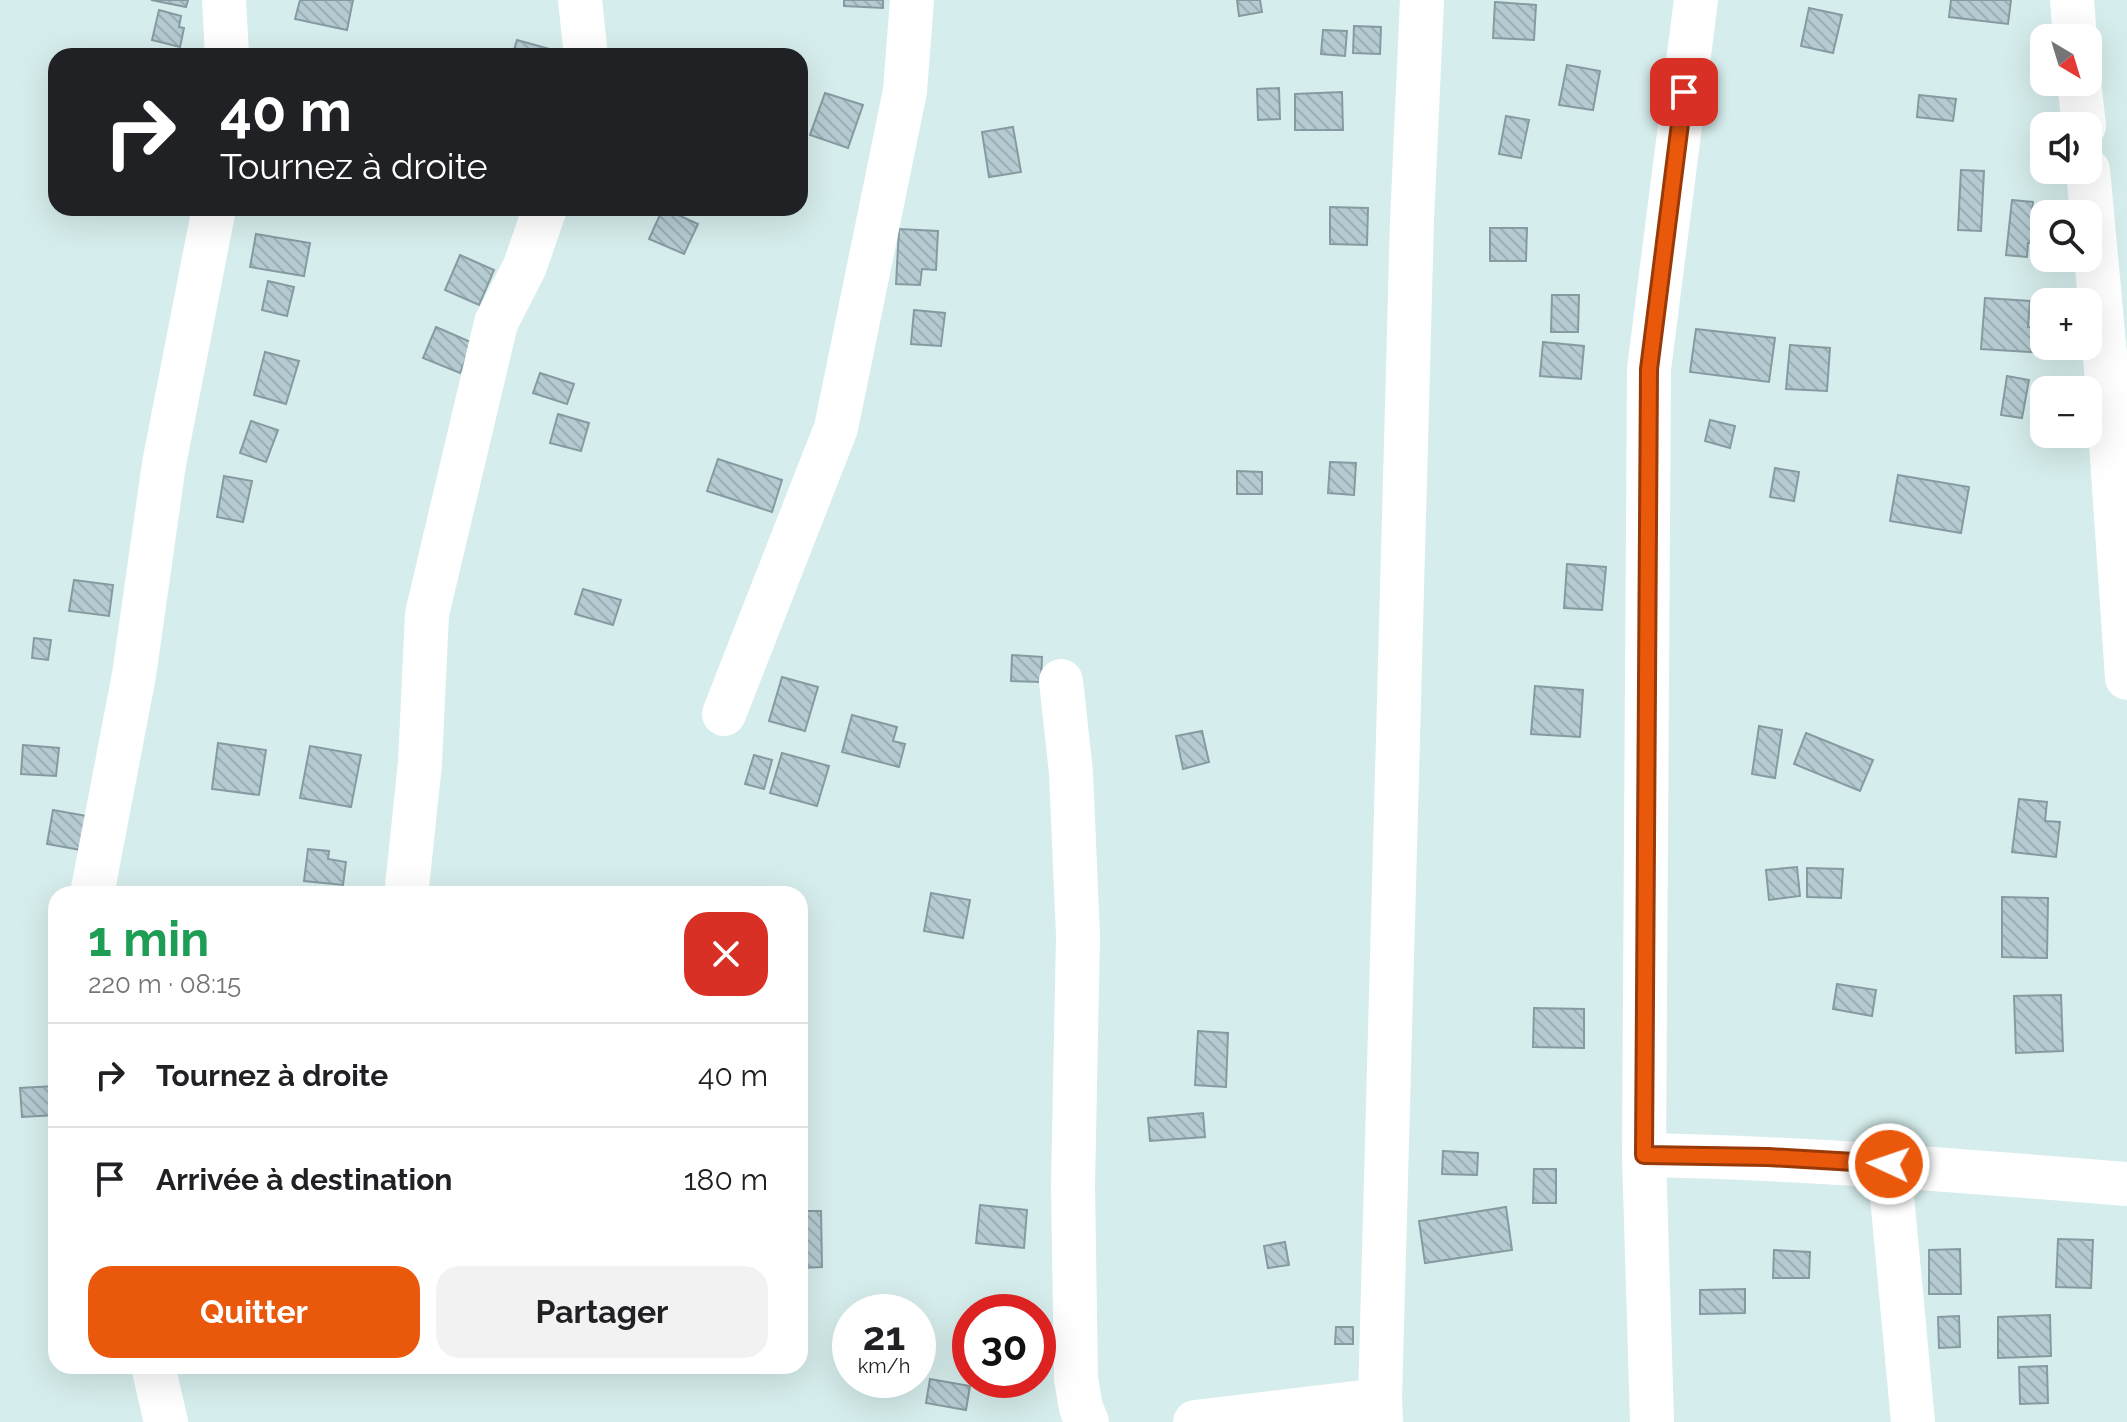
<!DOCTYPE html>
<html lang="fr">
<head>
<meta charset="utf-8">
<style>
  :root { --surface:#fff; --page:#f2f2f2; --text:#202124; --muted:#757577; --line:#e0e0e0; --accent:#ea580c }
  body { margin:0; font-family:Raleway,sans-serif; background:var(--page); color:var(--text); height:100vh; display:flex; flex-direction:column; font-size:30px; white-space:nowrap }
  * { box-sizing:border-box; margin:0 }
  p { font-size:26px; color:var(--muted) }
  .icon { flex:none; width:44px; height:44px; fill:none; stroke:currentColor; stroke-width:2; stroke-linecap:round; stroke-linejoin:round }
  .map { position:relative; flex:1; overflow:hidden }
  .drawer { position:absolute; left:48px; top:886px; width:760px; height:488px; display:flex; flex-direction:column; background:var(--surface); border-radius:24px; box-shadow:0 8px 32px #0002 }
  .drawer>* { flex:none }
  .guide { position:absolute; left:48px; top:48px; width:760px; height:168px; border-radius:24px; box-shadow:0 8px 32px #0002; background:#202124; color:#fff; overflow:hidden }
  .needle { width:52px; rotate:142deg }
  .buttons { position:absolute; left:2030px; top:24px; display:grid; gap:16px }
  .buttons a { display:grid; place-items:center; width:72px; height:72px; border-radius:16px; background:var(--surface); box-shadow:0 8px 32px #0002; font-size:40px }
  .speed { position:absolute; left:832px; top:1294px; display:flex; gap:16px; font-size:40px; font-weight:700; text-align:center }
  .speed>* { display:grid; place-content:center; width:104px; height:104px; border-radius:50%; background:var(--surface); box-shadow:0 8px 32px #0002; line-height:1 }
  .speed small { font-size:20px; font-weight:400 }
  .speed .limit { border:12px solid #d22; background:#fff; color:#111 }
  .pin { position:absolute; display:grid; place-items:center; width:68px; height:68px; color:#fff; margin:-34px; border-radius:16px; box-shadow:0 4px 12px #0006 }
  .me { position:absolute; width:88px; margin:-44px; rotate:273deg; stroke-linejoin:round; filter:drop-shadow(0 0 6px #0008) }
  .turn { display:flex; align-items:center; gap:28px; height:168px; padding:0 40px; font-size:36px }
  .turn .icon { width:104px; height:104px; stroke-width:2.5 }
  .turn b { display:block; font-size:56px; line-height:68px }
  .round { display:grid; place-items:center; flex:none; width:84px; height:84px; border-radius:24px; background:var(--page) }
  .summary { display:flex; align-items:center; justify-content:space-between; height:136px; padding:0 40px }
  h1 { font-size:48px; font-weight:700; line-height:60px; color:#1e9e55 }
  .primary-button { display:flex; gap:16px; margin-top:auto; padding:16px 40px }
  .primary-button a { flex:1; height:92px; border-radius:24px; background:var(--accent); color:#fff; font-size:32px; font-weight:700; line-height:92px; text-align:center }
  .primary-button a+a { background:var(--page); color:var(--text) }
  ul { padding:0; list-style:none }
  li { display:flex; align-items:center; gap:24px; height:104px; padding:0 40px; border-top:2px solid var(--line) }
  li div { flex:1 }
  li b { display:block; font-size:30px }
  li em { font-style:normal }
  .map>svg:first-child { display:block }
  .building { fill:url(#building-back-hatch); stroke:#869ba1; stroke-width:2 }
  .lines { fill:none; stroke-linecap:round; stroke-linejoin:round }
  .minor { stroke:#fff; stroke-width:44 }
  .route-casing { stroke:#983908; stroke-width:20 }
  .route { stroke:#ea580c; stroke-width:14 }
</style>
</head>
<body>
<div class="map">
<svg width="2127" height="1422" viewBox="0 0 2127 1422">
  <defs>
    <pattern id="building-back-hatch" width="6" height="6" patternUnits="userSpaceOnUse" patternTransform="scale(2)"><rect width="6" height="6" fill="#b5cbd2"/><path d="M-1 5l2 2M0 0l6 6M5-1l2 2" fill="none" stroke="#9baeb4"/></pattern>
  </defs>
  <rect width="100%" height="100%" fill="#d5edec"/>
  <g class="building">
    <path d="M 151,0 L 188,0 L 186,7 Z"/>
    <path d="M 300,0 L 353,0 L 347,30 L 295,19 Z"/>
    <path d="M 844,0 L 883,0 L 883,8 L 844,6 Z"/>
    <path d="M 1237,0 L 1260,0 L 1262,12 L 1239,16 Z"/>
    <path d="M 1951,0 L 2011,0 L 2008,24 L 1949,17 Z"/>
    <path d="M 1495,2 L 1536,5 L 1534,40 L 1493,38 Z"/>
    <path d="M 1809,8 L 1842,15 L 1833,53 L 1801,46 Z"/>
    <path d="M 159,10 L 181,16 L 179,27 L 184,28 L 180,47 L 152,40 Z"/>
    <path d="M 1354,26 L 1381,27 L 1380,54 L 1353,53 Z"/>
    <path d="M 1323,30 L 1347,31 L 1345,56 L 1321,54 Z"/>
    <path d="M 517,40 L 564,53 L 563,56 L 512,56 Z"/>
    <path d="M 1567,65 L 1600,71 L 1593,110 L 1559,105 Z"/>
    <path d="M 1279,88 L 1280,119 L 1258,120 L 1257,89 Z"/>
    <path d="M 1342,92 L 1343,130 L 1295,130 L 1295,94 Z"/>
    <path d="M 825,93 L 863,105 L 848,148 L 810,135 Z"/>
    <path d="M 1919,95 L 1956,99 L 1953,121 L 1917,117 Z"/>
    <path d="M 1506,116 L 1529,120 L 1521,158 L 1499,154 Z"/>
    <path d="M 1013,127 L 1021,172 L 989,177 L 982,132 Z"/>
    <path d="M 1961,170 L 1984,171 L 1981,231 L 1958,230 Z"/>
    <path d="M 2012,200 L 2033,202 L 2031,220 L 2038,221 L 2035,243 L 2028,243 L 2027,257 L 2006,255 Z"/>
    <path d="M 1330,207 L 1368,208 L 1367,245 L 1330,244 Z"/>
    <path d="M 663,208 L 698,224 L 684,254 L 649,239 Z"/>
    <path d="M 1490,228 L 1527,228 L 1526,261 L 1490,261 Z"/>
    <path d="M 899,229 L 938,231 L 936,270 L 922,269 L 920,285 L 896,284 Z"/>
    <path d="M 256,234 L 310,243 L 304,276 L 250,267 Z"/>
    <path d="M 460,255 L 494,270 L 479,305 L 445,290 Z"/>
    <path d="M 268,281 L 294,287 L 287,316 L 262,310 Z"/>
    <path d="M 1552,295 L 1579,295 L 1578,332 L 1551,332 Z"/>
    <path d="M 1985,298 L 2030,301 L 2028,327 L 2044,328 L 2047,353 L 1981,349 Z"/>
    <path d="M 914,310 L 945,313 L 941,346 L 911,344 Z"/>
    <path d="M 436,327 L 473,343 L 460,373 L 423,358 Z"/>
    <path d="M 1696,329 L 1775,338 L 1769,382 L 1690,372 Z"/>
    <path d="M 1543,342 L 1584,346 L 1581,379 L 1540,376 Z"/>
    <path d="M 1790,345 L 1830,348 L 1827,391 L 1786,389 Z"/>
    <path d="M 265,352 L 299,361 L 286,404 L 254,395 Z"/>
    <path d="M 540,373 L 574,384 L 567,404 L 533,393 Z"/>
    <path d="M 2007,376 L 2029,380 L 2022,418 L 2001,415 Z"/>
    <path d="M 558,414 L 589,423 L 581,451 L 550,443 Z"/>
    <path d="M 1710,420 L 1735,426 L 1730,448 L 1705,441 Z"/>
    <path d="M 251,421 L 278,430 L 266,462 L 240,453 Z"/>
    <path d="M 718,459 L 782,480 L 772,512 L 707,491 Z"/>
    <path d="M 1330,462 L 1356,463 L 1354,495 L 1328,493 Z"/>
    <path d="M 1775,468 L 1799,472 L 1794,501 L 1770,497 Z"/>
    <path d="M 1237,471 L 1262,472 L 1262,494 L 1237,494 Z"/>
    <path d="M 1898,475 L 1969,487 L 1961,533 L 1890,521 Z"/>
    <path d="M 224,476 L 252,481 L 243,522 L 217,517 Z"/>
    <path d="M 1567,564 L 1606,567 L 1602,610 L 1564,608 Z"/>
    <path d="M 74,580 L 113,585 L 109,616 L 69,611 Z"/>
    <path d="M 583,589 L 621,600 L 613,625 L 575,614 Z"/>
    <path d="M 34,638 L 51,640 L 48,660 L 32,658 Z"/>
    <path d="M 1012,655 L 1042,657 L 1041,682 L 1011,681 Z"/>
    <path d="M 782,677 L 818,687 L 805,731 L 769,721 Z"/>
    <path d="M 1535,686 L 1583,690 L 1580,737 L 1531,734 Z"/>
    <path d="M 852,715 L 897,727 L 893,741 L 905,744 L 899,767 L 842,752 Z"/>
    <path d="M 1759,726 L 1782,730 L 1775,778 L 1752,774 Z"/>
    <path d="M 1202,731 L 1209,762 L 1183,769 L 1176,736 Z"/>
    <path d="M 1806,733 L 1873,760 L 1860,791 L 1794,764 Z"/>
    <path d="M 218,743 L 266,750 L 259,795 L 212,789 Z"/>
    <path d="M 23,745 L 59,748 L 56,776 L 21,774 Z"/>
    <path d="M 310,746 L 361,755 L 351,807 L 300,798 Z"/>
    <path d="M 782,753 L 829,766 L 817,806 L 770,793 Z"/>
    <path d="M 754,755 L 772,760 L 764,789 L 745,784 Z"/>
    <path d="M 2019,799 L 2047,802 L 2045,821 L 2060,822 L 2056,857 L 2012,852 Z"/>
    <path d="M 53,810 L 87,816 L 81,850 L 47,844 Z"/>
    <path d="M 308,849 L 329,851 L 328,859 L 346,862 L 343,885 L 304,881 Z"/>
    <path d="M 1797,867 L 1800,896 L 1769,900 L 1766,870 Z"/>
    <path d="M 1807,868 L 1843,869 L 1841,898 L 1807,897 Z"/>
    <path d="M 931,893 L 970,900 L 963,938 L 924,931 Z"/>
    <path d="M 2002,897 L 2048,898 L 2047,958 L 2002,957 Z"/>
    <path d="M 1837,984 L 1876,990 L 1872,1016 L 1833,1009 Z"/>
    <path d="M 2061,995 L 2063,1051 L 2016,1053 L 2014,996 Z"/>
    <path d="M 1534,1008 L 1584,1009 L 1584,1048 L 1533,1047 Z"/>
    <path d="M 1198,1031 L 1228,1033 L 1226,1087 L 1195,1085 Z"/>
    <path d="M 55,1086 L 56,1115 L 22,1117 L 20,1088 Z"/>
    <path d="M 1203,1113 L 1205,1137 L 1150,1141 L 1148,1118 Z"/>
    <path d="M 1443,1151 L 1478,1153 L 1477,1175 L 1442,1174 Z"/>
    <path d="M 1534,1169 L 1556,1169 L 1556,1203 L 1533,1203 Z"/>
    <path d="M 980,1205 L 1027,1210 L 1024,1248 L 976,1243 Z"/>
    <path d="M 1506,1207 L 1512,1250 L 1425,1263 L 1419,1221 Z"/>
    <path d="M 800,1211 L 821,1211 L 822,1267 L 800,1268 Z"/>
    <path d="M 2058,1239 L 2093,1240 L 2091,1288 L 2056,1287 Z"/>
    <path d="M 1285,1242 L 1289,1265 L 1268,1268 L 1264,1246 Z"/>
    <path d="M 1960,1249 L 1961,1294 L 1929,1294 L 1929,1250 Z"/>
    <path d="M 1774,1250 L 1810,1252 L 1809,1278 L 1773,1278 Z"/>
    <path d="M 1745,1289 L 1745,1313 L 1700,1314 L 1700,1290 Z"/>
    <path d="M 2050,1315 L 2051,1356 L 1998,1358 L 1998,1317 Z"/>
    <path d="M 1959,1316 L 1960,1347 L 1939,1348 L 1938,1317 Z"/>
    <path d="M 1336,1327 L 1353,1327 L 1353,1344 L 1335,1344 Z"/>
    <path d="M 2047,1366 L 2048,1403 L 2020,1404 L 2019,1367 Z"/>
    <path d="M 930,1379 L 970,1386 L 966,1410 L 926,1403 Z"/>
  </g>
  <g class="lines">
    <g class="minor">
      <path d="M 224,0 L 227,56"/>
      <path d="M 580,0 L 586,56"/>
      <path d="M 2072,0 L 2075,38"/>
      <path d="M 2079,82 L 2084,126"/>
      <path d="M 2088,170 L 2105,354 L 2127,678"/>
      <path d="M 1061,681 L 1071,773 L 1078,936 L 1073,1185 L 1076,1379 L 1081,1408 L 1087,1422"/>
      <path d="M 724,714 L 836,428 L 905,91 L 912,0"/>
      <path d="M 407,887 L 420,763 L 427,614 L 496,323 L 525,266 L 545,208"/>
      <path d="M 92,894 L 134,675 L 164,464 L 214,208"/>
      <path d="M 1644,1155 C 1805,1158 1966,1171 2127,1184"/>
      <path d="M 1889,1164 L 1913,1422"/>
      <path d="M 153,1366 L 166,1422"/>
      <path d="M 1195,1422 L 1380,1400"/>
      <path d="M 1381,1422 L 1380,1400 L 1412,221 L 1422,0"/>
      <path d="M 1652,1422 L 1644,1155 L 1649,369 L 1696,0"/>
    </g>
  </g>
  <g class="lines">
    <g class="route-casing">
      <path id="route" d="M 1684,92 L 1649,369 L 1644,1155 L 1768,1157 L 1889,1164"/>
    </g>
    <use href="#route" class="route"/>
  </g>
</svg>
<div class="buttons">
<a><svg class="needle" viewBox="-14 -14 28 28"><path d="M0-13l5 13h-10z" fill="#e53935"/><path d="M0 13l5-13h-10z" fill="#757577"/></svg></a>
<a><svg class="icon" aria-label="sound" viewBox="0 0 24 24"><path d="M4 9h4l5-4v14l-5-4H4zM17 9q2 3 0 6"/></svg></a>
<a><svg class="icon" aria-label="search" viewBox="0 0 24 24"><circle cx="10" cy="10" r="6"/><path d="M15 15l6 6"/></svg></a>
<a>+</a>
<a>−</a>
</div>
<div class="speed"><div>21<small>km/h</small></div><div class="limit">30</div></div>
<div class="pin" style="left:1684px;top:92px;background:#d93025"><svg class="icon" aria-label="arrive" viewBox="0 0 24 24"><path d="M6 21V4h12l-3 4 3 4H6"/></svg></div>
<svg class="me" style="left:1889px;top:1164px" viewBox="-20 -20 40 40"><circle r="17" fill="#ea580c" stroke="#fff" stroke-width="3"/><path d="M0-11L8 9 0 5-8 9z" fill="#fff"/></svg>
<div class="guide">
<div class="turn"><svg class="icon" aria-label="right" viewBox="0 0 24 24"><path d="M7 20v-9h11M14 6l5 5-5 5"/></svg><div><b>40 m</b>Tournez à droite</div></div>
</div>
<section class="drawer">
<div class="summary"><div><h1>1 min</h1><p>220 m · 08:15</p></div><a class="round" style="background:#d93025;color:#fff"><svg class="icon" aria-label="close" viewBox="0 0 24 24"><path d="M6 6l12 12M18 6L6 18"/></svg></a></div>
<ul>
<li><svg class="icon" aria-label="right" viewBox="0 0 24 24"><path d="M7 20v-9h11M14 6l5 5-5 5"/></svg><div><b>Tournez à droite</b></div><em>40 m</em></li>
<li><svg class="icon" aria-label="arrive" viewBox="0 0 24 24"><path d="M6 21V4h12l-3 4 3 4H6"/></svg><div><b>Arrivée à destination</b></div><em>180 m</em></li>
</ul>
<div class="primary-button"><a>Quitter</a><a>Partager</a></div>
</section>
</div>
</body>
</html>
